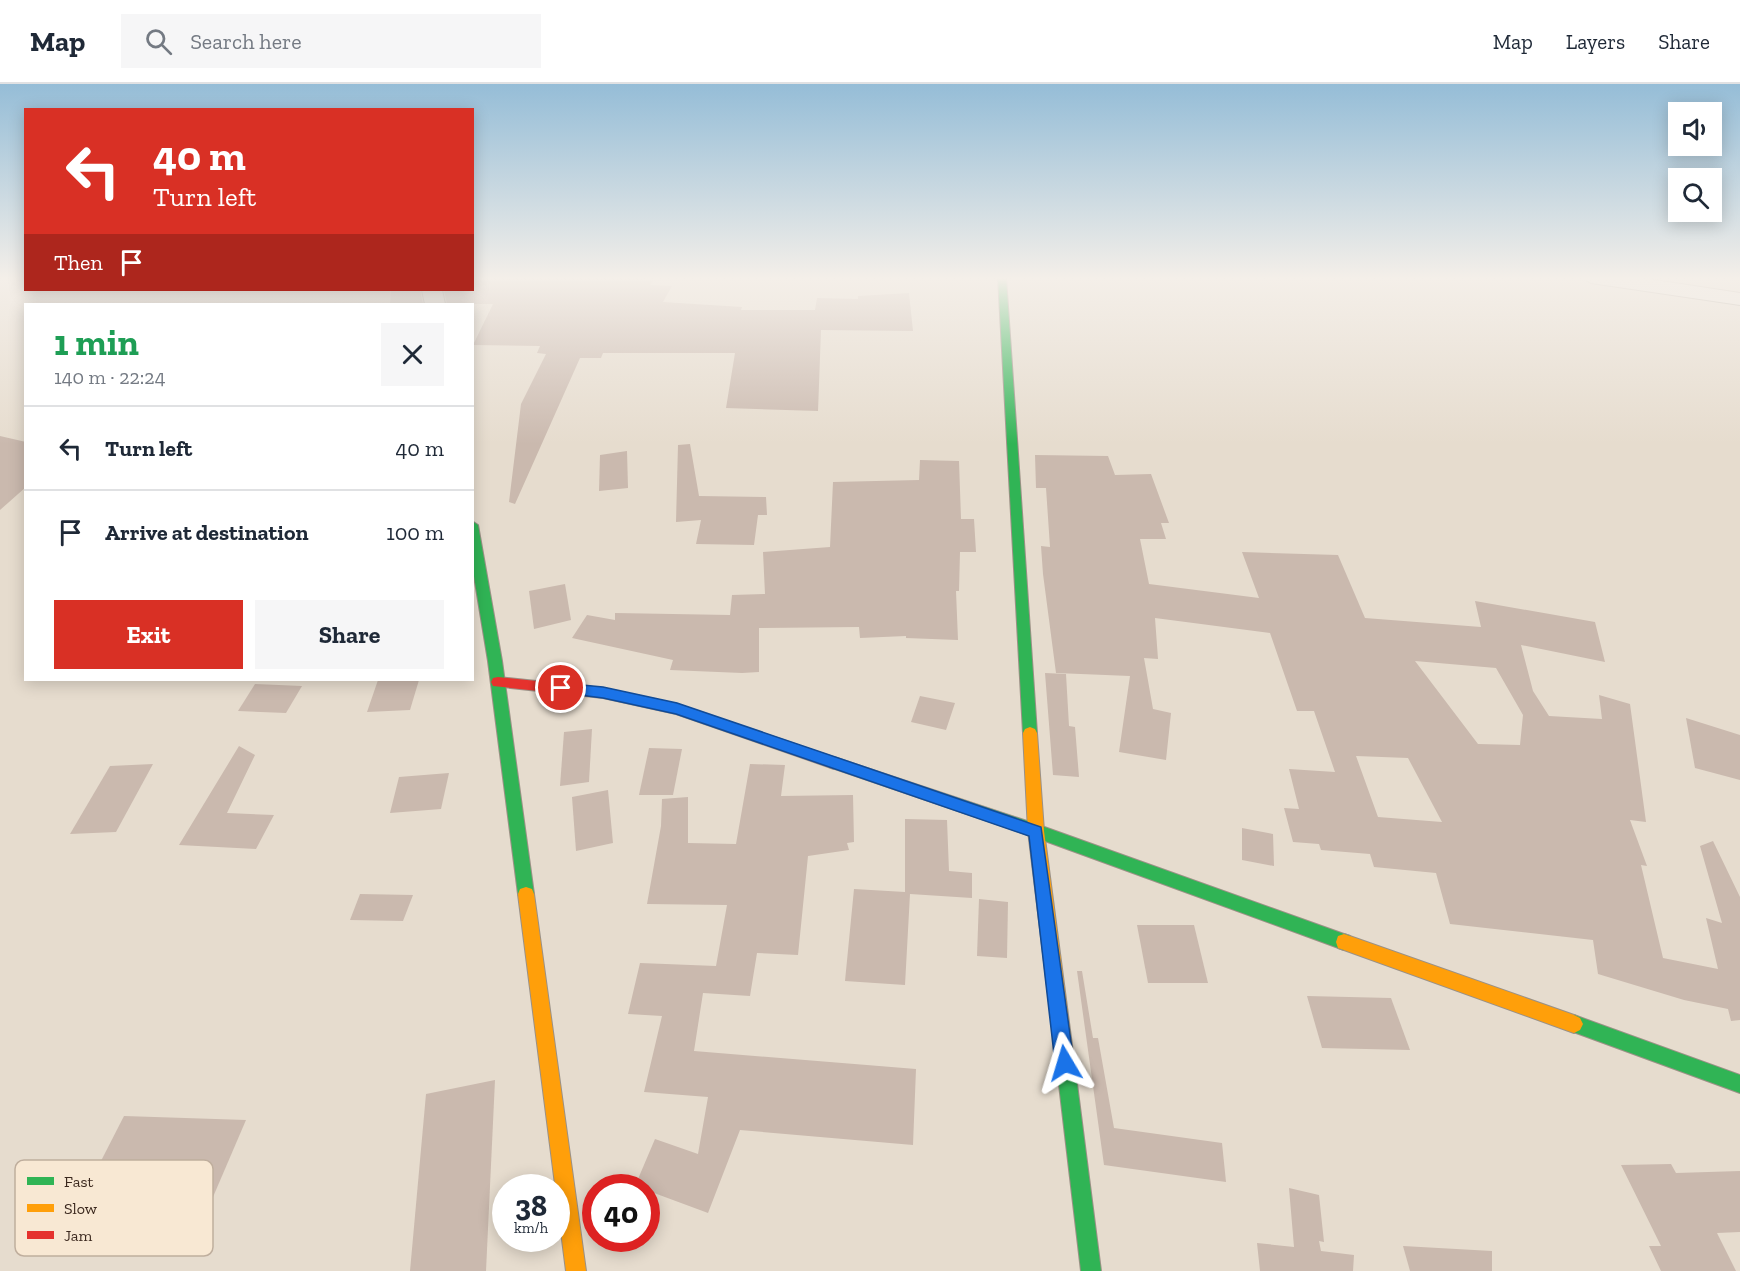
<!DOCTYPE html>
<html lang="en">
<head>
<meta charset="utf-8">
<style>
  :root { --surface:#fff; --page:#f6f6f7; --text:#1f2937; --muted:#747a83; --line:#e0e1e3; --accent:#d93025 }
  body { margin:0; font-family:"Zilla Slab",serif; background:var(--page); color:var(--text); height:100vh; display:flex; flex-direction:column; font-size:22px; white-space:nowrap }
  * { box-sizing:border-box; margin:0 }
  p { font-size:20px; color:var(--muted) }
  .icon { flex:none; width:33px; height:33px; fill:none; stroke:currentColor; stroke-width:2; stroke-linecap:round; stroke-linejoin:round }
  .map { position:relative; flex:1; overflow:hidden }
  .drawer { position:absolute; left:24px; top:219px; width:450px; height:378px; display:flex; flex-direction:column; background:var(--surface); border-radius:0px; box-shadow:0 3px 15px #0003 }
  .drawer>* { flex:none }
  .banner { position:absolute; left:24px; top:24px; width:450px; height:183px; border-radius:0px; box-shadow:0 3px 15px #0003; background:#d93025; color:#fff; overflow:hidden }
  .tools { position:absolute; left:1668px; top:18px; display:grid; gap:12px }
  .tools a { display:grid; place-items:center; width:54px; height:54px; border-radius:0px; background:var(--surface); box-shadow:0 3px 15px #0003; font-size:30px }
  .speed { position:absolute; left:492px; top:1090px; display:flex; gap:12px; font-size:30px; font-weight:700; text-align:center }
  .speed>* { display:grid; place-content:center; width:78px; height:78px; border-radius:50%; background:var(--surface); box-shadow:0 3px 15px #0003; line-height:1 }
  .speed small { font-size:15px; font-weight:400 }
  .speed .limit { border:9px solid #d22; background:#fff; color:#111 }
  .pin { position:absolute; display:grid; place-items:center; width:51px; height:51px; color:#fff; margin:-26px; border:3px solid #fff; border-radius:50%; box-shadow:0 2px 6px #0007 }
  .me { position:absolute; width:66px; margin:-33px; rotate:353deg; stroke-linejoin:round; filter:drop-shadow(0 0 4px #0008) }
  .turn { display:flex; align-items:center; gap:21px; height:126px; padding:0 30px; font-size:27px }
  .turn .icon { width:78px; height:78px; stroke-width:2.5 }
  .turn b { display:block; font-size:42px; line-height:51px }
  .then { display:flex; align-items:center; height:57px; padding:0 30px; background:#0003; gap:12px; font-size:22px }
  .round { display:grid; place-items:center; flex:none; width:63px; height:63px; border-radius:0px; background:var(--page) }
  .head { display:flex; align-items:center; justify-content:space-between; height:102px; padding:0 30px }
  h1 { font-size:36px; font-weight:700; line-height:45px; color:#1e9e55 }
  .button { display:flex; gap:12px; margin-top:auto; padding:12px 30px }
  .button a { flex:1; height:69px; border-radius:0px; background:var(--accent); color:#fff; font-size:24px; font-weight:700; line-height:69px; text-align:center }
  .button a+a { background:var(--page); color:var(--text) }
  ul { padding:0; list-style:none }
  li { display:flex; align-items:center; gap:18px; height:84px; padding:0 30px; border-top:2px solid var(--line) }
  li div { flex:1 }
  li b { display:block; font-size:22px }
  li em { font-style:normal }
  header { display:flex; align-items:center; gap:36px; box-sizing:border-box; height:84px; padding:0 30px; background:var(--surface); border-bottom:2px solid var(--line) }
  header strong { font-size:28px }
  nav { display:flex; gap:33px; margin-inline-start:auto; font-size:21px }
  .search { width:420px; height:54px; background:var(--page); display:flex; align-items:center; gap:15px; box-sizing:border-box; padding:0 21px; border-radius:0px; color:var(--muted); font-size:22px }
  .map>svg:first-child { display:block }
  .building { fill:#cab9ae; fill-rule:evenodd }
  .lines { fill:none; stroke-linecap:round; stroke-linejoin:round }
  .street-casing { stroke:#aba197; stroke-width:2 }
  .fast-casing { stroke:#9b9186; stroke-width:2 }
  .slow-casing { stroke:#9b9186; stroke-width:2 }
  .jam-casing { stroke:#9b9186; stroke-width:2 }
  .street { fill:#eee8e0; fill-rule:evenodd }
  .fast { fill:#30b455; fill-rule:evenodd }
  .slow { fill:#ff9f0a; fill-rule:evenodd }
  .jam { fill:#e5322d; fill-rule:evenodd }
  .route { fill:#1a73e8; stroke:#114b97; stroke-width:1.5 }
  .key { fill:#f8e8d3; stroke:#bfae9d; stroke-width:1.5 }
  .key-label { font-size:16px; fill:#3b281e }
</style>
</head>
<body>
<header>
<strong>Map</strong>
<div class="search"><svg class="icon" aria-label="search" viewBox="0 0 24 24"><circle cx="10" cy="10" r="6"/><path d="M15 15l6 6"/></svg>Search here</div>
<nav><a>Map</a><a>Layers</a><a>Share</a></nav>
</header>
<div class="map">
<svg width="1740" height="1187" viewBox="0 0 1740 1187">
  <rect width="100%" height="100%" fill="#e6dcce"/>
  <g class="building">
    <path d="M 472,193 L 645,193 L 644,196 L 653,197 L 650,201 L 672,202 L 663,218 L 742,223 L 741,226 L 815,226 L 817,214 L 858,215 L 858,212 L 909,209 L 913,247 L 821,246 L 818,327 L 726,324 L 735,269 L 603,269 L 601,274 L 580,274 L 515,420 L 509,418 L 521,320 L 546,270 L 537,269 L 540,262 L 473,261 L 493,220 L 447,220 L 444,206 L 472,206 Z"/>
    <path d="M 391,206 L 420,206 L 423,220 L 390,220 Z"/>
    <path d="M 0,352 L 26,358 L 26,403 L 0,426 Z"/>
    <path d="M 690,360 L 699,412 L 766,413 L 767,431 L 758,431 L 754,461 L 696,460 L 701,436 L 676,438 L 678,361 Z"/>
    <path d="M 627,367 L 628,404 L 599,407 L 600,371 Z"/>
    <path d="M 1035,371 L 1108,372 L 1115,391 L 1151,390 L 1169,439 L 1161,439 L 1166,455 L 1140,455 L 1149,500 L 1259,514 L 1242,468 L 1338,471 L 1365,534 L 1481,543 L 1475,517 L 1595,538 L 1605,578 L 1521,561 L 1533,607 L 1549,632 L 1602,635 L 1599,611 L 1630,620 L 1646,738 L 1630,736 L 1647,782 L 1641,781 L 1663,874 L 1718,885 L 1706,834 L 1722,839 L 1700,762 L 1713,757 L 1740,813 L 1740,936 L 1731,937 L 1728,925 L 1684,916 L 1598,890 L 1593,856 L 1450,840 L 1436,789 L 1374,783 L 1370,770 L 1321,766 L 1319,760 L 1293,758 L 1284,724 L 1299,725 L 1289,685 L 1335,688 L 1314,627 L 1297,627 L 1270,549 L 1155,534 L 1158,575 L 1144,574 L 1153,625 L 1171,629 L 1166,676 L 1119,668 L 1130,592 L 1056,589 L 1043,490 L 1041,462 L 1050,463 L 1046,404 L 1036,404 ZM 1415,577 L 1496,584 L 1523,631 L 1520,661 L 1478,660 ZM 1356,672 L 1408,674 L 1442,738 L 1378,733 Z"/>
    <path d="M 920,376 L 959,377 L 961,435 L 974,435 L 976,468 L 960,468 L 959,507 L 956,507 L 958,556 L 906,554 L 906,552 L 860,554 L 859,543 L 759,544 L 759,588 L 742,589 L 670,586 L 673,576 L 572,554 L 587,531 L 615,536 L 615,529 L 730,531 L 732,511 L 765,510 L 763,468 L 830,463 L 833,398 L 919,396 Z"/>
    <path d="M 565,500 L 571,536 L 534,545 L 529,507 Z"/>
    <path d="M 1045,589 L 1066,590 L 1069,642 L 1075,643 L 1079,693 L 1053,691 Z"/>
    <path d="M 378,596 L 419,596 L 410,626 L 367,628 Z"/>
    <path d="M 255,600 L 302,602 L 286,629 L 238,627 Z"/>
    <path d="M 920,612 L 955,619 L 946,646 L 911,638 Z"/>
    <path d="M 1686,634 L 1740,651 L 1740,696 L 1695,684 Z"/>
    <path d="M 592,645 L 589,698 L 560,702 L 564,648 Z"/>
    <path d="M 239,662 L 255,671 L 227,729 L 274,731 L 256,765 L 179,761 Z"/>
    <path d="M 649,664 L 682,665 L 673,711 L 639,711 Z"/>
    <path d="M 153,680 L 116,748 L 70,750 L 110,682 Z"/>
    <path d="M 750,680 L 785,681 L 781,712 L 853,711 L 854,758 L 847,759 L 849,766 L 808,772 L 798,871 L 757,869 L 750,912 L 703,909 L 694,967 L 916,985 L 913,1061 L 740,1046 L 708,1129 L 646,1106 L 646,1104 L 635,1102 L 655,1055 L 698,1070 L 708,1013 L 644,1008 L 662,932 L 628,930 L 640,879 L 716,882 L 727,821 L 647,820 L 661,742 L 662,715 L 688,713 L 688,759 L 736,760 Z"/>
    <path d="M 449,689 L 441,725 L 390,729 L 399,693 Z"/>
    <path d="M 608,706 L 613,759 L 576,767 L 572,713 Z"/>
    <path d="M 905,735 L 947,736 L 949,787 L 972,789 L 972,814 L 910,810 L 905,901 L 845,897 L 854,805 L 905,808 Z"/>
    <path d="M 1242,744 L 1273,750 L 1274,782 L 1242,776 Z"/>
    <path d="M 360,810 L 413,811 L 403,837 L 350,836 Z"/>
    <path d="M 979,815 L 1008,818 L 1007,874 L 977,872 Z"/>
    <path d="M 1137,841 L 1194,841 L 1208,899 L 1148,899 Z"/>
    <path d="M 1077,887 L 1082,887 L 1093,954 L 1098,954 L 1114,1044 L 1222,1059 L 1226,1098 L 1104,1081 Z"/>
    <path d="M 1307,912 L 1391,914 L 1410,966 L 1322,964 Z"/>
    <path d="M 495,996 L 486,1187 L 410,1187 L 426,1010 Z"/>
    <path d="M 124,1032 L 246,1036 L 210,1120 L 81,1116 Z"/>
    <path d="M 1671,1080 L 1676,1089 L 1740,1087 L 1740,1148 L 1717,1149 L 1736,1187 L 1661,1187 L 1649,1162 L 1661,1162 L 1621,1081 Z"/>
    <path d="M 1289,1104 L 1319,1111 L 1324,1158 L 1319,1157 L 1321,1167 L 1354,1171 L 1353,1187 L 1260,1187 L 1257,1159 L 1294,1163 Z"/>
    <path d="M 1403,1162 L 1492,1167 L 1492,1187 L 1410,1187 Z"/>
  </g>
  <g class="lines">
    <g class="street-casing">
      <g id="street">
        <path d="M 1581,193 L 1635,193 L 1740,209 L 1740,221 L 1591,199 Z"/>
        <path d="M 422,206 L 442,206 L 445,220 L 425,220 Z"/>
      </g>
    </g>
    <g class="fast-casing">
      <g id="fast">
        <path d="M 998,193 L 1006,193 L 1037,649 L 1035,653 L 1025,653 L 1023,649 Z"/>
        <path d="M 472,437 L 478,441 L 502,577 L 534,810 L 532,815 L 526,817 L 520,815 L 518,810 L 488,577 L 472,480 Z"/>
        <path d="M 834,673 L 1036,740 L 1344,850 L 1350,852 L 1352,858 L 1350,864 L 1344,866 L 1034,753 L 829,683 L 827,679 L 829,675 Z"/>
        <path d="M 1574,931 L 1740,991 L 1740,1009 L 1568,946 L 1565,940 L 1568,934 Z"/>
        <path d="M 1066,975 L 1072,978 L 1075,984 L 1101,1187 L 1081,1187 L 1057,984 L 1060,978 Z"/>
      </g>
    </g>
    <g class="slow-casing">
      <g id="slow">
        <path d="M 1030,643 L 1035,645 L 1037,649 L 1044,747 L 1075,984 L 1072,990 L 1066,993 L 1060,990 L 1057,984 L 1028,747 L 1023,649 L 1025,645 Z"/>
        <path d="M 526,803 L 532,805 L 534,810 L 586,1187 L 566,1187 L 518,810 L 520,805 Z"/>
        <path d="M 1344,850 L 1574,931 L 1580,934 L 1583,940 L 1580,946 L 1574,949 L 1344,866 L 1338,864 L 1336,858 L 1338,852 Z"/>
      </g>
    </g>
    <g class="jam-casing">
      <path id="jam" d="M 498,593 L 603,604 L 677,620 L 839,675 L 841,679 L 839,683 L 834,685 L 676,630 L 603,614 L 493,602 L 491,598 L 493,594 Z"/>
    </g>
    <use href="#street" class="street"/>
    <use href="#fast" class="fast"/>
    <use href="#slow" class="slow"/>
    <use href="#jam" class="jam"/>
  </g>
  <linearGradient id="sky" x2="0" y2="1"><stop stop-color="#95bdd7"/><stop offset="0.54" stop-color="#f4efe9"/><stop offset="1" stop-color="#f4efe9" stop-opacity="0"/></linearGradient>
  <rect width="1740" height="360" fill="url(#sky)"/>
  <path class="route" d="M 561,599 L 603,603 L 677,619 L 1041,743 L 1074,979 L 1071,985 L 1065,988 L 1058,985 L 1055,979 L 1029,752 L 676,630 L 603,614 L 556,608 L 554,604 Z"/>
  <rect x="15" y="1076" width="198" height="96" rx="9" class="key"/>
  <rect x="27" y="1093" width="27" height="8" fill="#30b455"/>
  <rect x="27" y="1120" width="27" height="8" fill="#ff9f0a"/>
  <rect x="27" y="1147" width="27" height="8" fill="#e5322d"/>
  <g class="key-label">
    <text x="64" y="1103">Fast</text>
    <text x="64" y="1130">Slow</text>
    <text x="64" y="1157">Jam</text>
  </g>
</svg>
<div class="tools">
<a><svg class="icon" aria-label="sound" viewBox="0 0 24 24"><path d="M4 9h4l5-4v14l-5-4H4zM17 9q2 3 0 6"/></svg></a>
<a><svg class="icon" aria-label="search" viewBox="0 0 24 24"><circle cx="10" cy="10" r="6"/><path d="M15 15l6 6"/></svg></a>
</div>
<div class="speed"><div>38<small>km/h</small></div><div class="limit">40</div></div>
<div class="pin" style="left:561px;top:604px;background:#d93025"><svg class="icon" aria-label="arrive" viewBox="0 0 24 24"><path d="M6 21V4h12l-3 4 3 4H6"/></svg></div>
<svg class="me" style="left:1065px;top:979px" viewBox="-20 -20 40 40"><path d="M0-17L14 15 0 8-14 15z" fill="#1a73e8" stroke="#fff" stroke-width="4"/></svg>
<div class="banner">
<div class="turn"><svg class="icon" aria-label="left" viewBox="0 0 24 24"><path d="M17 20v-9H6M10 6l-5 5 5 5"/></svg><div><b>40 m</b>Turn left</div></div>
<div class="then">Then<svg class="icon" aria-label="arrive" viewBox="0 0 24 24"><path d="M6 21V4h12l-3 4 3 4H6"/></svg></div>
</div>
<section class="drawer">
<div class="head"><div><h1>1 min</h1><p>140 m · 22:24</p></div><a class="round"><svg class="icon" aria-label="close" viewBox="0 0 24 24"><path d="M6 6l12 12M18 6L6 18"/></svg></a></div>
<ul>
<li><svg class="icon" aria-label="left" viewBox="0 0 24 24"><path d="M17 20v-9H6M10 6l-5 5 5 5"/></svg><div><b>Turn left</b></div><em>40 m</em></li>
<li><svg class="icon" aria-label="arrive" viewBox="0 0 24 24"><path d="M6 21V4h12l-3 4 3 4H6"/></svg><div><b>Arrive at destination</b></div><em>100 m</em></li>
</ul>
<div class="button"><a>Exit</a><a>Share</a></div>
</section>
</div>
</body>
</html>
